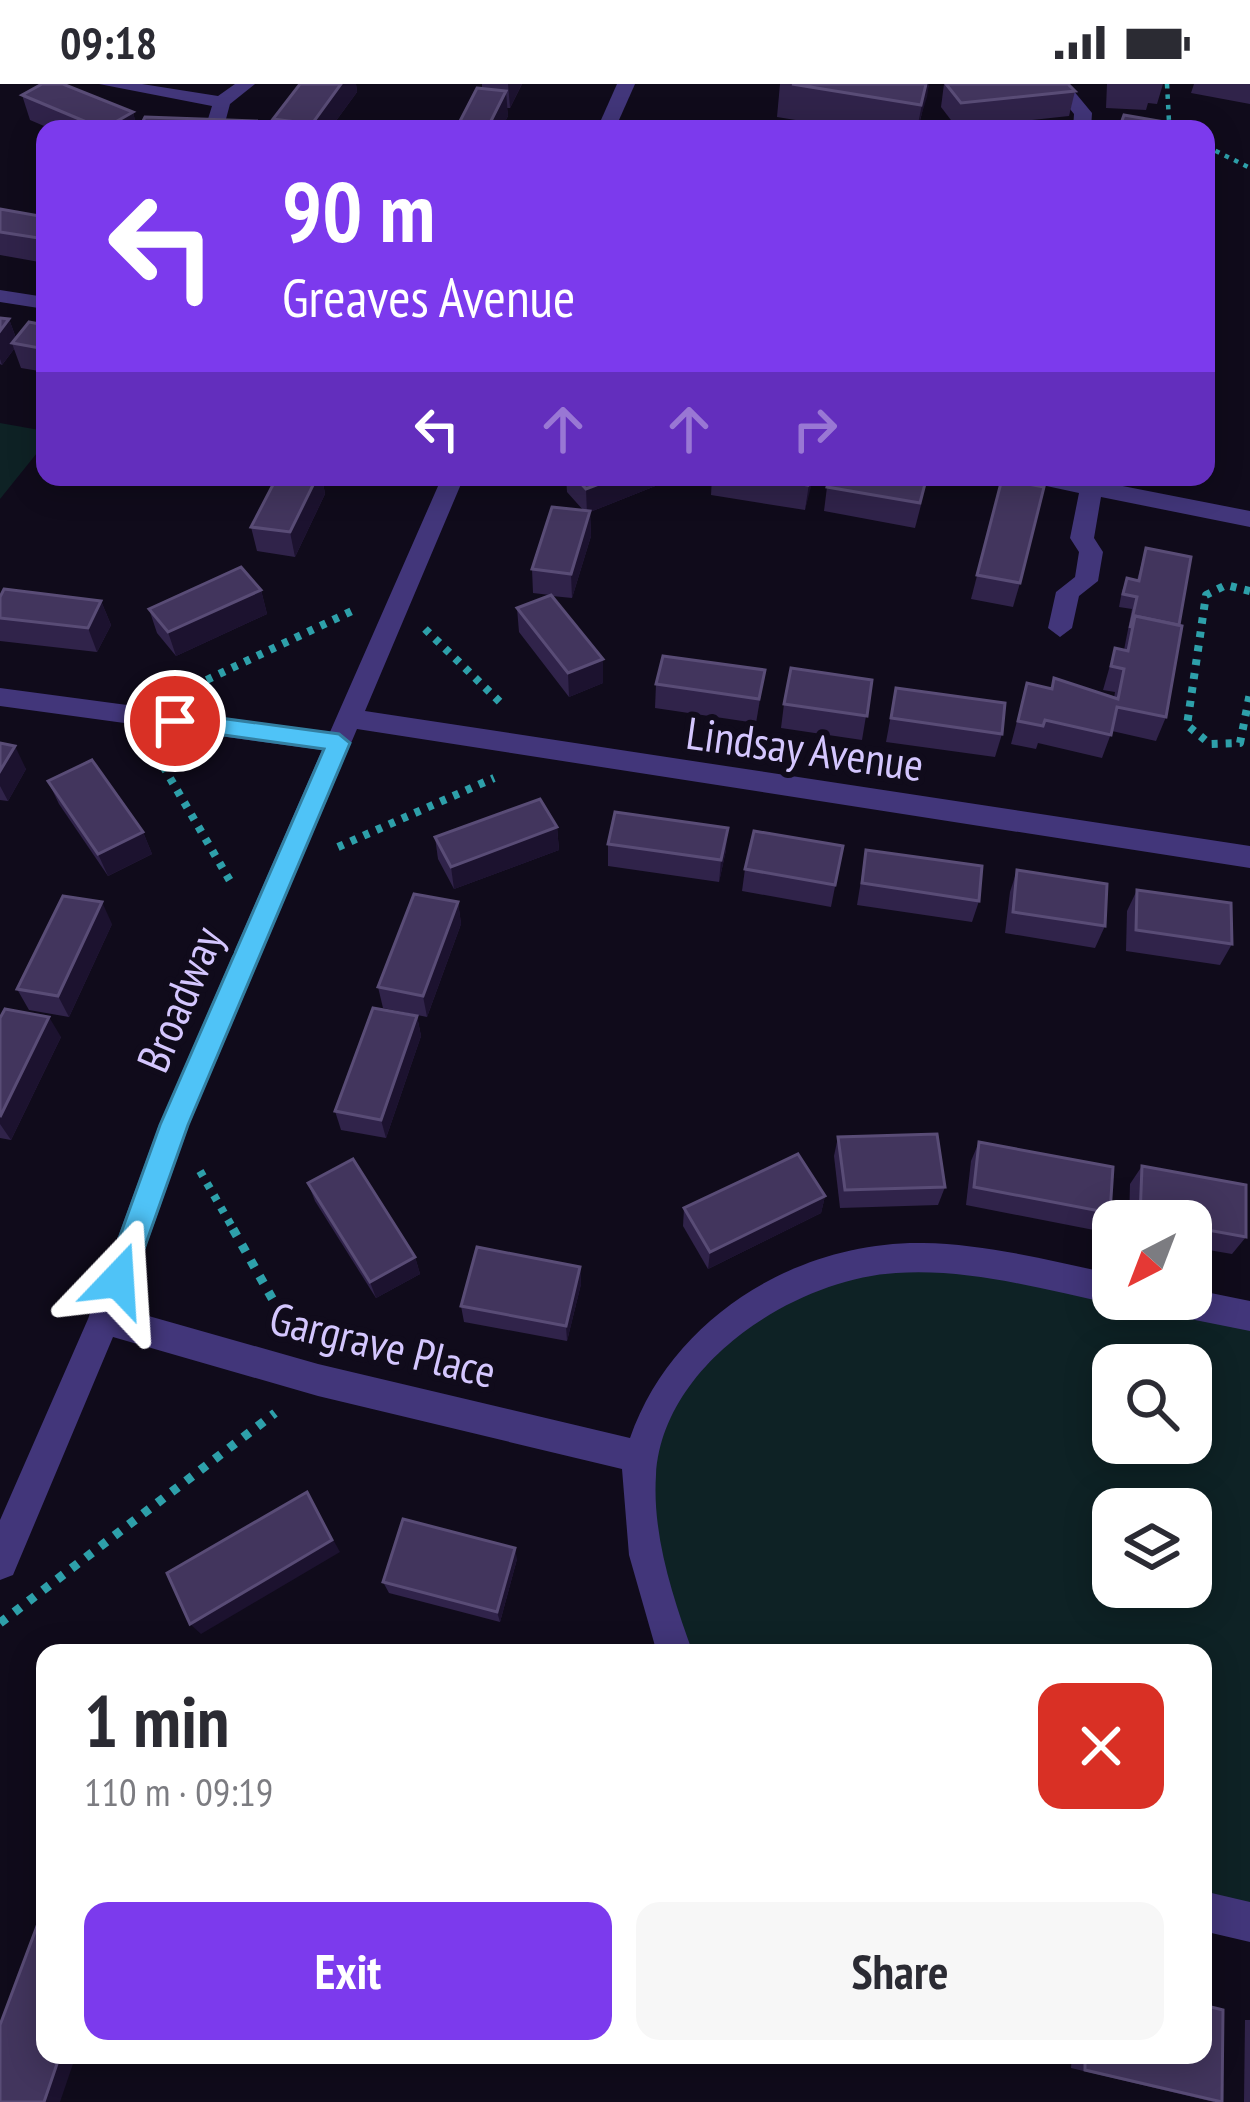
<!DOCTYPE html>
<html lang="en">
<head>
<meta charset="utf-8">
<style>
  :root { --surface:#fff; --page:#f7f7f7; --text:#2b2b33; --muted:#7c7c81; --accent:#7c3aed }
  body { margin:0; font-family:"PT Sans Narrow",sans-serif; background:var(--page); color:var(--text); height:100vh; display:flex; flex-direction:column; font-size:45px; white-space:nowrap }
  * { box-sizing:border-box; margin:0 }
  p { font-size:39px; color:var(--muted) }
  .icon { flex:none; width:66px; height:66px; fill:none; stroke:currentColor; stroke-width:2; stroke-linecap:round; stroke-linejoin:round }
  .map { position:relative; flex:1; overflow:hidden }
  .panel { position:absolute; left:36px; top:1560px; width:1176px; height:420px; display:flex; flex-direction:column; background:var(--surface); border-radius:24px; box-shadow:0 6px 30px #0003 }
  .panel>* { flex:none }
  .hud { position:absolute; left:36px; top:36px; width:1179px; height:366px; border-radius:24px; box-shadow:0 6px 30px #0003; background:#7c3aed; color:#fff; overflow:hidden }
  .needle { width:78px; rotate:222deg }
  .tools { position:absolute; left:1092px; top:1116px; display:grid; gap:24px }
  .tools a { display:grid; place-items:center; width:120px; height:120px; border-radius:24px; background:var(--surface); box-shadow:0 6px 30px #0003; font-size:60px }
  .pin { position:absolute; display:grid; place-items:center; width:102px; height:102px; color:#fff; margin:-51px; border:6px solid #fff; border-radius:50%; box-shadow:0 3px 12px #0007 }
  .me { position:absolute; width:132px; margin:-66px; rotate:20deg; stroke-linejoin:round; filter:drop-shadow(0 0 9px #0008) }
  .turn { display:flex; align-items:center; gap:42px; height:252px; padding:0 48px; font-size:54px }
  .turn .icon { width:156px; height:156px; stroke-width:2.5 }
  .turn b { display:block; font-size:84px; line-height:102px }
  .lanes { display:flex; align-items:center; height:114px; padding:0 48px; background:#0003; justify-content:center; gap:60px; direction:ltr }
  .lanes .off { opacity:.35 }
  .round { display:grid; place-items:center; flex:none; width:126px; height:126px; border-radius:24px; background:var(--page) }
  .headline { display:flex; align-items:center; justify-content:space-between; height:204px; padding:0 48px }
  h1 { font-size:72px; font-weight:800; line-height:90px }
  .cta { display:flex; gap:24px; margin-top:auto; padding:24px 48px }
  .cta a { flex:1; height:138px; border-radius:24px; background:var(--accent); color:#fff; font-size:48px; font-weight:800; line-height:138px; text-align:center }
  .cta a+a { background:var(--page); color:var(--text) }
  .status { display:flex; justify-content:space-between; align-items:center; height:84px; padding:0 60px; background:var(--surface); direction:ltr }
  .status svg { height:33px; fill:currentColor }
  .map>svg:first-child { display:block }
  .green { fill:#0e2225; fill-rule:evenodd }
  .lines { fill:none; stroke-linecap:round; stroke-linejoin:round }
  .path-far2 { stroke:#2ea0aa; stroke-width:4.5; stroke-dasharray:4.5 6; stroke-linecap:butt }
  .path-far1 { stroke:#2ea0aa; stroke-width:8; stroke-dasharray:6 8; stroke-linecap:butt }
  .path { stroke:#2ea0aa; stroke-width:9; stroke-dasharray:8 10; stroke-linecap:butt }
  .minor { fill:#42367a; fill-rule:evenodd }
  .wall { fill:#30234a }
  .shaded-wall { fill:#1c122f }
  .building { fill:#42355d; stroke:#594c76; stroke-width:3 }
  .route { fill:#4fc3f7; stroke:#337fa1; stroke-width:3 }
  .labels { text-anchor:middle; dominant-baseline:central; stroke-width:12; stroke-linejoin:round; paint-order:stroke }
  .street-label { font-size:45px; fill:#d4c6fe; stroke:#100b1b }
</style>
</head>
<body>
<div class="status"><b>09:18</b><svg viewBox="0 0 49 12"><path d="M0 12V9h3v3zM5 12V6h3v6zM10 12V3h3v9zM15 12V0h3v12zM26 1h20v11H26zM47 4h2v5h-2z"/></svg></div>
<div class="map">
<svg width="1250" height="2018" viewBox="0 0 1250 2018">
  <rect width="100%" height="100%" fill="#100b1b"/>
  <g class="green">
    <path d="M 0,339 L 45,347 L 45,359 L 0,415 Z"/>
    <path d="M 915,1175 L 1113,1215 L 1165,1215 L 1250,1232 L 1250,1838 L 1203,1827 L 1203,1569 L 675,1569 L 649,1474 L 655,1335 L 772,1212 ZM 1113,1281 L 1191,1281 L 1191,1359 L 1113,1359 ZM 1113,1425 L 1191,1425 L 1191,1503 L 1113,1503 Z"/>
  </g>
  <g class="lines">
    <g class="path-far2">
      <path d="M 1167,0 L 1169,38 L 1179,45"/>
      <path d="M 1206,62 L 1250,84"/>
    </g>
    <g class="path-far1">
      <path d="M 1250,507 L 1226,501 L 1206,511 L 1187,641 L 1210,660 L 1240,659 L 1250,609"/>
      <path d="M 425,545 L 500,618"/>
      <path d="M 194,602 L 354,526"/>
      <path d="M 156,670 L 233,802"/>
      <path d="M 338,763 L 494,694"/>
      <path d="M 200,1087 L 235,1148"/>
    </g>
    <g class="path">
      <path d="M 233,1145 L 290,1246"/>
      <path d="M 0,1539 L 275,1329"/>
    </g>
    <g class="minor">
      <path d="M 99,0 L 142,0 L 218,12 L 235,0 L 255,0 L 230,20 L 226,35 L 217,40 L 208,35 L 212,22 Z"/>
      <path d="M 617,0 L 635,0 L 615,45 L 597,45 Z"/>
      <path d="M 1050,0 L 1068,0 L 1092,29 L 1091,45 L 1073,45 L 1074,30 Z"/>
      <path d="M 0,206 L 45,213 L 45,225 L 0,218 Z"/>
      <path d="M 442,393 L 464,393 L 365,627 L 1250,762 L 1250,784 L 357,645 L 189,1041 L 124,1225 L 318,1280 L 630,1354 C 672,1233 798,1157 923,1159 C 987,1160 1051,1177 1113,1190 L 1113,1215 L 1125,1215 L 1113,1220 C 1042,1205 969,1184 896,1189 C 795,1195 662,1280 656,1391 C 652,1451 673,1514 693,1569 L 657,1569 L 629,1471 L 622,1385 L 318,1312 L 113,1253 L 13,1491 L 0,1496 L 0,1436 L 88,1235 L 159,1041 L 322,666 L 0,622 L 0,604 L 330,648 Z"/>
      <path d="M 1025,393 L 1092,396 L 1250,427 L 1250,443 L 1101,413 L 1094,454 L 1103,468 L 1098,497 L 1079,512 L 1072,544 L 1060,553 L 1048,544 L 1056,508 L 1075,493 L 1079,468 L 1070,454 L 1079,409 L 1028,398 Z"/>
      <path d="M 1191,1205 L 1250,1217 L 1250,1247 L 1165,1230 L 1154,1226 L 1149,1215 L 1191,1215 Z"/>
      <path d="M 1203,1807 L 1250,1818 L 1250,1858 L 1203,1847 Z"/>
    </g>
  </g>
  <g class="wall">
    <path d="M 300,0 L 356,0 L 357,8 L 330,45 L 275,45 L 273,35 Z"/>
    <path d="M 482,0 L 522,0 L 510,24 L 507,24 L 508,32 L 501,45 L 457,45 L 482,4 Z"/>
    <path d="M 780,0 L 929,0 L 918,45 L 851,45 L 777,33 Z"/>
    <path d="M 944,0 L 1068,0 L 1075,7 L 1069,32 L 957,44 L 941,23 Z"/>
    <path d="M 1107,0 L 1163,0 L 1157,20 L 1148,19 L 1146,26 L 1106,24 Z"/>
    <path d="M 1194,0 L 1250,0 L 1250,20 L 1191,9 Z"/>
    <path d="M 22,11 L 133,28 L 137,45 L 51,45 L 30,36 Z"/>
    <path d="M 0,125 L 45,133 L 45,179 L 0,171 Z"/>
    <path d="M 0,234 L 9,235 L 16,254 L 45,241 L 45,288 L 21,284 L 14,265 L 2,281 L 0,280 Z"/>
    <path d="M 277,393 L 322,393 L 325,410 L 295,473 L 257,467 L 251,443 Z"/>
    <path d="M 566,393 L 678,393 L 590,428 L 591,452 L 572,514 L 552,512 L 603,575 L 603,599 L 569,613 L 519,548 L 517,524 L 550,511 L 533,509 L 532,485 L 584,427 L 567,408 Z"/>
    <path d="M 712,393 L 812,393 L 805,426 L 711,411 Z"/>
    <path d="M 908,393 L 921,421 L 915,444 L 824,427 L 827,403 Z"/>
    <path d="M 1002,395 L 1020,499 L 1013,523 L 971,515 Z"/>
    <path d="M 1146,464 L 1179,541 L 1166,633 L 1156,657 L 1112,647 L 1102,674 L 1038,659 L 1036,665 L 1011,660 L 1027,599 L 1051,604 L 1054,594 L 1114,614 L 1115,608 L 1103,606 L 1115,564 L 1124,566 L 1132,525 L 1119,523 L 1122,507 L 1127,494 L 1137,496 Z"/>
    <path d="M 261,506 L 267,530 L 176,572 L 157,549 L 149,525 Z"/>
    <path d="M 0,513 L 101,517 L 111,541 L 97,568 L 0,557 Z"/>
    <path d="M 765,586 L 756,639 L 655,624 L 656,600 Z"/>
    <path d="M 872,596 L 862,656 L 781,644 L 784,620 Z"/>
    <path d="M 896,604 L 1002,650 L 995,673 L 886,658 Z"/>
    <path d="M 0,659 L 26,685 L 8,717 L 0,716 Z"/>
    <path d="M 48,697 L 143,748 L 152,770 L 108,792 L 59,720 Z"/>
    <path d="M 557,743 L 559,766 L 454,805 L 438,775 L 435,753 Z"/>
    <path d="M 608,760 L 726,766 L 719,798 L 608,782 Z"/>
    <path d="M 843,762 L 831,823 L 742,807 L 745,785 Z"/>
    <path d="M 866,766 L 979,817 L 972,838 L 857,821 Z"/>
    <path d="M 1017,786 L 1105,842 L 1095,864 L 1005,849 L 1010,808 Z"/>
    <path d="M 1137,806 L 1232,860 L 1220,881 L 1126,867 L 1127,827 Z"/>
    <path d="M 458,818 L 461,840 L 427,933 L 383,924 L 378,903 Z"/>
    <path d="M 112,840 L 69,933 L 29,926 L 17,905 Z"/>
    <path d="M 417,932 L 421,952 L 386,1054 L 341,1046 L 335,1027 Z"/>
    <path d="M 0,934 L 61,953 L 11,1056 L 0,1054 Z"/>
    <path d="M 838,1053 L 945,1103 L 938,1121 L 840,1124 L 834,1072 Z"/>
    <path d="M 979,1058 L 1110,1129 L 1099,1147 L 966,1121 L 971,1077 Z"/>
    <path d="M 1142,1082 L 1246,1153 L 1232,1170 L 1191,1163 L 1191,1137 L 1129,1137 L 1130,1100 Z"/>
    <path d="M 308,1099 L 415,1173 L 420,1190 L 376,1214 L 315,1117 Z"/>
    <path d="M 825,1112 L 821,1129 L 708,1185 L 683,1142 L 684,1124 Z"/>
    <path d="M 580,1183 L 581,1200 L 567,1257 L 464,1238 L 461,1222 Z"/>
    <path d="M 517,1475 L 500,1538 L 389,1509 L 383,1498 Z"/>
    <path d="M 1245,1936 L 1250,1936 L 1250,2018 L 1244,2018 Z"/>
    <path d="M 1072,1971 L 1203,1971 L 1214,2018 L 1071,1984 Z"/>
  </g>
  <g class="shaded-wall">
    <path d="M 341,0 L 356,0 L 357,8 L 330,45 L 312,45 L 312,40 Z"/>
    <path d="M 508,0 L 522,0 L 510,24 Z"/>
    <path d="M 926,0 L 929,0 L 927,13 L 917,45 Z"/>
    <path d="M 506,7 L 508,32 L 501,45 L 487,45 Z"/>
    <path d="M 133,28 L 137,45 L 105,45 Z"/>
    <path d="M 9,235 L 18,260 L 12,259 L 14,265 L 2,281 L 0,275 L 0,247 Z"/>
    <path d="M 317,393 L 322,393 L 325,410 L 295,473 L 290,448 Z"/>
    <path d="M 617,393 L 678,393 L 590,428 L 591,452 L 572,514 L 571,490 L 587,430 L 586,405 Z"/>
    <path d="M 810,393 L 812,393 L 811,403 L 805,426 Z"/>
    <path d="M 261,506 L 267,530 L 176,572 L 168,548 Z"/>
    <path d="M 101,517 L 111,541 L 97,568 L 88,544 Z"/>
    <path d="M 603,575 L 603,599 L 569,613 L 568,589 Z"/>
    <path d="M 15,662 L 26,685 L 8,717 L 0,702 L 0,687 Z"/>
    <path d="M 557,743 L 559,766 L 454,805 L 451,783 Z"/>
    <path d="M 728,744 L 726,766 L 719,798 L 721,776 Z"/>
    <path d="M 143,748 L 152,770 L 108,792 L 98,770 Z"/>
    <path d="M 102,818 L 112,840 L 69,933 L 58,912 Z"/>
    <path d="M 458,818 L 461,840 L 427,933 L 423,912 Z"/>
    <path d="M 417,932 L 421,952 L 386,1054 L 381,1036 Z"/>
    <path d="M 49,933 L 61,953 L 11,1056 L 0,1040 L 0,1033 Z"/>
    <path d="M 825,1112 L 821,1129 L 708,1185 L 710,1168 Z"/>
    <path d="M 415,1173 L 420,1190 L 376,1214 L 370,1198 Z"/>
    <path d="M 580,1183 L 581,1200 L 567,1257 L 566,1242 Z"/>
    <path d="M 307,1408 L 340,1468 L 201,1550 L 190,1540 Z"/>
    <path d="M 515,1464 L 517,1475 L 500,1538 L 497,1528 Z"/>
    <path d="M 60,1971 L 76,1971 L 60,2018 L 44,2018 Z"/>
  </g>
  <g class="building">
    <path d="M 42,0 L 63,0 L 133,28 L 103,45 L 22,11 Z"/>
    <path d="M 300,0 L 341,0 L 312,40 L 273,35 Z"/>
    <path d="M 792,0 L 926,0 L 921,21 Z"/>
    <path d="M 946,0 L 1068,0 L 1075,7 L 961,19 Z"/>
    <path d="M 477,4 L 506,7 L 487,45 L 457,43 Z"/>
    <path d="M 1124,31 L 1170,39 L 1168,45 L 1119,45 Z"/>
    <path d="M 145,33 L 256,37 L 253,45 L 139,45 Z"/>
    <path d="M 701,39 L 741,44 L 699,45 Z"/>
    <path d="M 0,125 L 45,133 L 45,155 L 0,148 Z"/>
    <path d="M 0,234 L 9,235 L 0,247 Z"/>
    <path d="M 29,238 L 45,241 L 45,265 L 12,259 Z"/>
    <path d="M 277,393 L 317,393 L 290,448 L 251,443 Z"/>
    <path d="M 575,393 L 617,393 L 586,405 Z"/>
    <path d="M 755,393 L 810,393 L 808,401 Z"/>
    <path d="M 830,393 L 908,393 L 926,396 L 920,419 L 827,403 Z"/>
    <path d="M 1002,395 L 1044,403 L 1020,499 L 977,491 Z"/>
    <path d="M 552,423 L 590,427 L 571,490 L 532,485 Z"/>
    <path d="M 1146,464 L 1191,473 L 1179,541 L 1135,532 L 1130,544 L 1137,513 L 1123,510 L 1127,494 L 1139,497 Z"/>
    <path d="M 241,483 L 261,506 L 168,548 L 149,525 Z"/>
    <path d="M 4,505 L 101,517 L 88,544 L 0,534 L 0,513 Z"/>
    <path d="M 551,511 L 603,575 L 568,589 L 517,524 Z"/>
    <path d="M 1135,532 L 1182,542 L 1166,633 L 1117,623 L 1111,651 L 1045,636 L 1043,642 L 1018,637 L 1027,599 L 1052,605 L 1054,594 L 1118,615 L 1124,585 L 1111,582 L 1115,564 L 1128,567 Z"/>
    <path d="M 663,572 L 765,586 L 759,615 L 656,600 Z"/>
    <path d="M 791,584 L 872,596 L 867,632 L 784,620 Z"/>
    <path d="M 896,604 L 1005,619 L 1002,650 L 891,634 Z"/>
    <path d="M 0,659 L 15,662 L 0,687 Z"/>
    <path d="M 92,676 L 143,748 L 98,770 L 48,697 Z"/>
    <path d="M 540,715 L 557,743 L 451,783 L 435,753 Z"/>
    <path d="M 615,728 L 728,744 L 721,776 L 608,760 Z"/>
    <path d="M 754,747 L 843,762 L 835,801 L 745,785 Z"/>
    <path d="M 866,766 L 982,782 L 979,817 L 862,799 Z"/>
    <path d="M 1017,786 L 1107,800 L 1105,842 L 1013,828 Z"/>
    <path d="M 1137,806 L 1231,819 L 1232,860 L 1136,846 Z"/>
    <path d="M 414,810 L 458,818 L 423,912 L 378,903 Z"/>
    <path d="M 63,812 L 102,818 L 58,912 L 17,905 Z"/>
    <path d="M 373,924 L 417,932 L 381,1036 L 335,1027 Z"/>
    <path d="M 5,925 L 49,933 L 0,1033 L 0,934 Z"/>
    <path d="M 937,1050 L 945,1103 L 845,1106 L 838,1053 Z"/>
    <path d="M 979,1058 L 1113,1083 L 1110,1129 L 974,1103 Z"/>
    <path d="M 798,1070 L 825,1112 L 710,1168 L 684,1124 Z"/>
    <path d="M 353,1075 L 415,1173 L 370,1198 L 308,1099 Z"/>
    <path d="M 1142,1082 L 1246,1101 L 1246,1153 L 1191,1143 L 1191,1137 L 1156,1137 L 1140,1134 Z"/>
    <path d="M 477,1163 L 580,1183 L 566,1242 L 461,1222 Z"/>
    <path d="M 307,1408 L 332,1456 L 190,1540 L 167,1489 Z"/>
    <path d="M 403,1435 L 515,1464 L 497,1528 L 383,1498 Z"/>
    <path d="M 39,1837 L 45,1839 L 45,1971 L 60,1971 L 44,2018 L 0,2018 L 0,1941 Z"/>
    <path d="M 1203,1921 L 1223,1926 L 1222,2018 L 1085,1986 L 1085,1971 L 1203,1971 Z"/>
  </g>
  <path class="route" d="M 175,628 L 339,650 L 350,659 L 188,1041 L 133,1196 L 118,1210 L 104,1196 L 160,1041 L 324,665 L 167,643 L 163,637 Z"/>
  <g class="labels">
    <g class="street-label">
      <text transform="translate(805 664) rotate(8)">Lindsay Avenue</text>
      <text transform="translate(179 915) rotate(-67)">Broadway</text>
      <text transform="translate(383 1260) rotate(14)">Gargrave Place</text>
    </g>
  </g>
</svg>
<div class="tools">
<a><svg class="needle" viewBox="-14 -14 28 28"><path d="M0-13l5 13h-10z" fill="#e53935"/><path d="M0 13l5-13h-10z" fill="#7c7c81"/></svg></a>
<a><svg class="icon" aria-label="search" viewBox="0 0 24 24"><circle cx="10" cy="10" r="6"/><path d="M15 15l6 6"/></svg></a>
<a><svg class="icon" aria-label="layers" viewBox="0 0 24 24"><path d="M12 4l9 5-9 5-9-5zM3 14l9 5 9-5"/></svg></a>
</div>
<div class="pin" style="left:175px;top:637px;background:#d93025"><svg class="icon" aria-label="arrive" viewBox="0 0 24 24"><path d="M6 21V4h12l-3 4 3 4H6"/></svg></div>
<svg class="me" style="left:118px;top:1196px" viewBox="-20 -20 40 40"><path d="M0-17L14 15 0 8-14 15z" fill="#4fc3f7" stroke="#fff" stroke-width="4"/></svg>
<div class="hud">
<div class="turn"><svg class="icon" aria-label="left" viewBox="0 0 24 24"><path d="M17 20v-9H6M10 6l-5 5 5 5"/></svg><div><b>90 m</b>Greaves Avenue</div></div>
<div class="lanes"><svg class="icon" aria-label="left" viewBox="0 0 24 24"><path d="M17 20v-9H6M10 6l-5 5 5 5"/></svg><svg class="icon off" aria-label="ahead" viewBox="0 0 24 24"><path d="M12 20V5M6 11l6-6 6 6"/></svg><svg class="icon off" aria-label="ahead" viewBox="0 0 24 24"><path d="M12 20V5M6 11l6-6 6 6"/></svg><svg class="icon off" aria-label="right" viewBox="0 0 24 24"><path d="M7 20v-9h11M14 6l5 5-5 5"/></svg></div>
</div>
<section class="panel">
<div class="headline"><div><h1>1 min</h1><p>110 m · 09:19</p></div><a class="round" style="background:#d93025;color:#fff"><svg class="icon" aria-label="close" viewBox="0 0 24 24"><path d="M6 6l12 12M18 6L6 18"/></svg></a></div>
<div class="cta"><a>Exit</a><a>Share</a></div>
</section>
</div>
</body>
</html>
